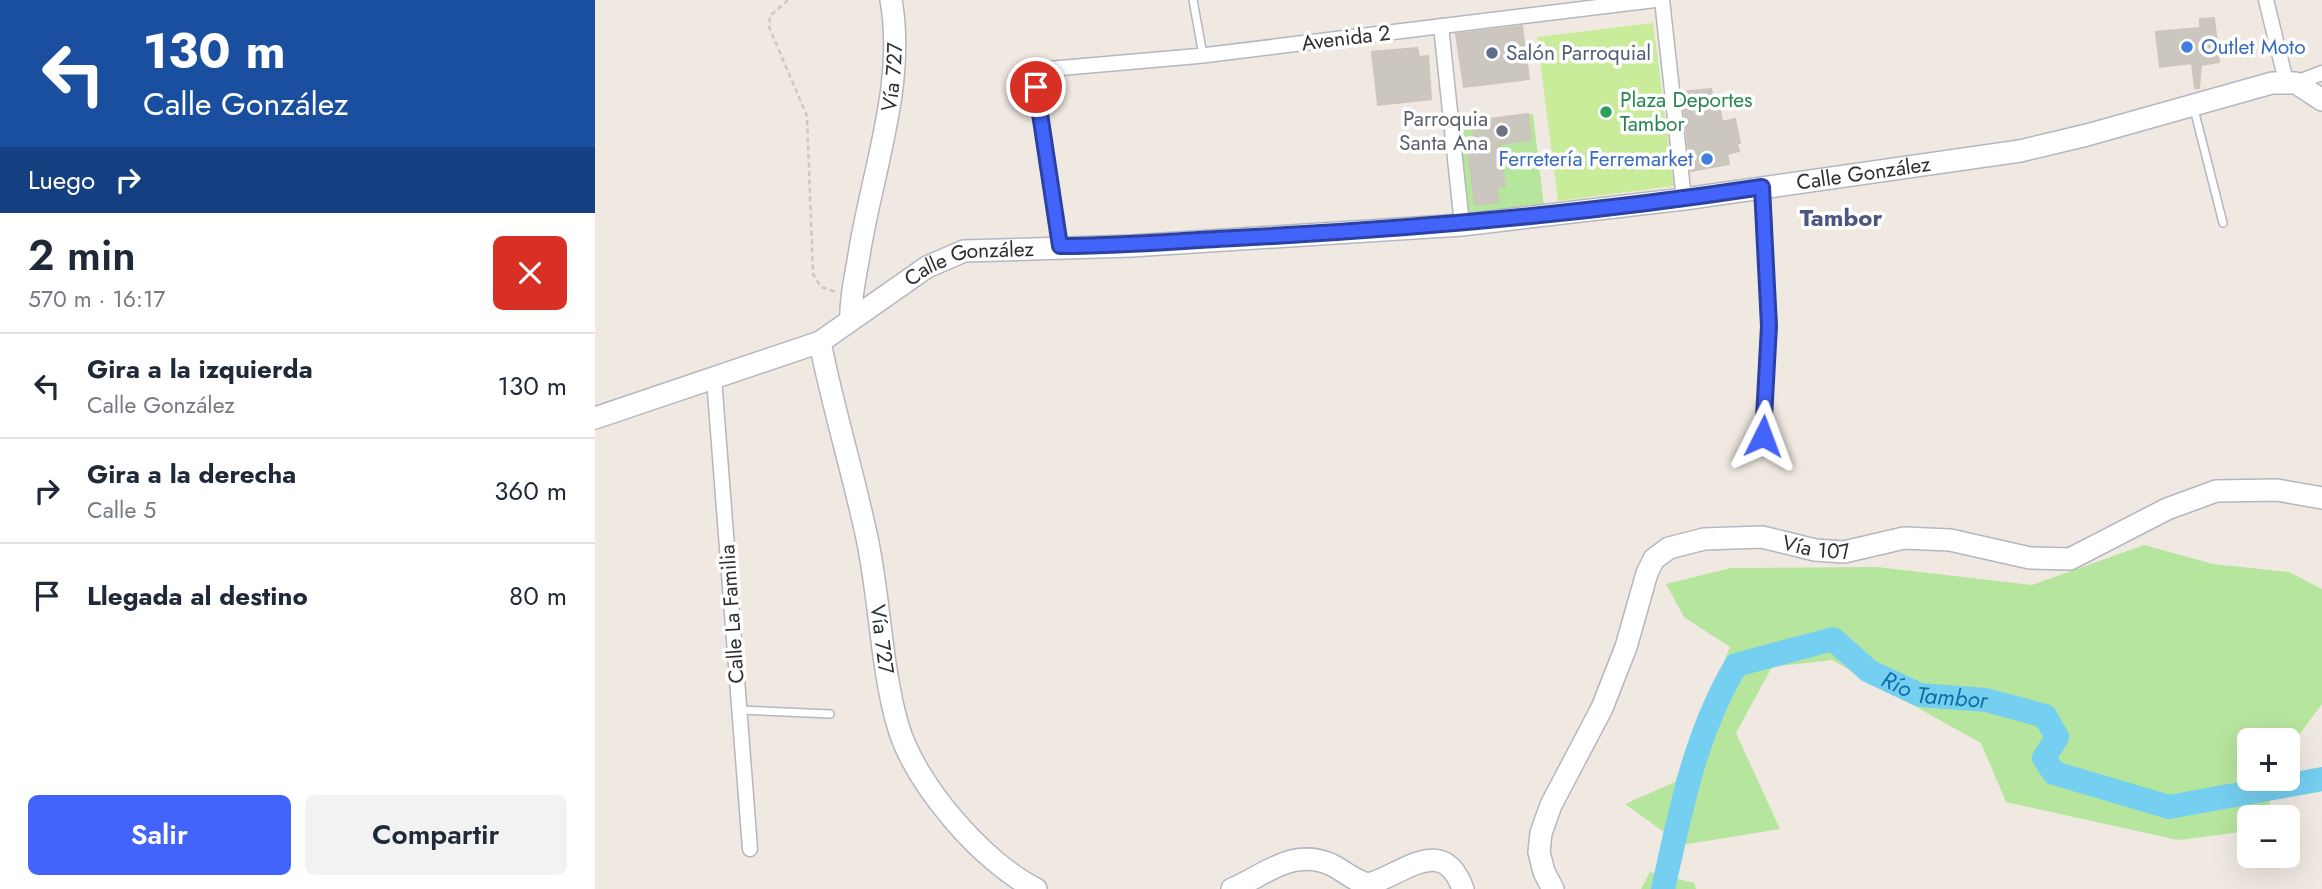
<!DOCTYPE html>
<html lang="es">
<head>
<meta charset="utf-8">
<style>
  :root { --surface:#fff; --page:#f2f2f3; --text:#1f2937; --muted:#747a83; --line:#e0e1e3; --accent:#4264fb }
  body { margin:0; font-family:Jost,sans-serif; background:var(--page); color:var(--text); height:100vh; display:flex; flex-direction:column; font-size:26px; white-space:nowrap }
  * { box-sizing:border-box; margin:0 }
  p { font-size:23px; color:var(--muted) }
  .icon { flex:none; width:38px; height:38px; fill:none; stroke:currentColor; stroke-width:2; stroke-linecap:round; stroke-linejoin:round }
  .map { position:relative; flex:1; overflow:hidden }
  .panel { display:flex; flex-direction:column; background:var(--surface); width:595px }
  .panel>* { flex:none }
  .top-card { background:#1a4fa0; color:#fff; overflow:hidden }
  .controls { position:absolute; left:1642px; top:728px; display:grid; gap:14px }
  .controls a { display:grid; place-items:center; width:63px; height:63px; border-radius:10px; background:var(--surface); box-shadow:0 7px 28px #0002; font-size:35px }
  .pin { position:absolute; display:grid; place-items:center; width:60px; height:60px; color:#fff; margin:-30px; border:4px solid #fff; border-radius:50%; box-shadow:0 2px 7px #0007 }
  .me { position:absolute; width:77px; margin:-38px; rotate:3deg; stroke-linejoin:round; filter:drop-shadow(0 0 5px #0008) }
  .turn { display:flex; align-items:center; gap:24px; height:147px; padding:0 28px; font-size:32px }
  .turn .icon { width:91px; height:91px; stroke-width:2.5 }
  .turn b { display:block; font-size:49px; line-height:60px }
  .then { display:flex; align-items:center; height:66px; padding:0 28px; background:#0003; gap:14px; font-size:26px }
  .round { display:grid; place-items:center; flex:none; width:74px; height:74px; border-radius:10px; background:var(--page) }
  .overview { display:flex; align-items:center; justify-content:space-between; height:119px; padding:0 28px }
  h1 { font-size:42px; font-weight:600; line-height:52px }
  .cta { display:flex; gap:14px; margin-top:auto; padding:14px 28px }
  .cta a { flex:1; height:80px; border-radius:10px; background:var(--accent); color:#fff; font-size:28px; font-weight:600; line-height:80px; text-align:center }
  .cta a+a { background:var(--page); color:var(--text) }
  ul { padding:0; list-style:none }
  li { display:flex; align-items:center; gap:21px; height:105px; padding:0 28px; border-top:2px solid var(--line) }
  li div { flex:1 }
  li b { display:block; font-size:26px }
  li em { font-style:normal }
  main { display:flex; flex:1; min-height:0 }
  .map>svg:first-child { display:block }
  .green { fill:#b6e59e }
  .pitch { fill:#c9ec9a }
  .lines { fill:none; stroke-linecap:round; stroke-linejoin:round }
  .river { stroke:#75cff0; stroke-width:24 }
  .building { fill:#cbc7bf; stroke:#cbc5ba; stroke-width:2 }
  .lane-casing { stroke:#b4b7c1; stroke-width:10 }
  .street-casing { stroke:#b4b7c1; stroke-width:17 }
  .secondary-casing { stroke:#b4b7c1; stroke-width:24 }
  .path { stroke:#c9c9c9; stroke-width:2.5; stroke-dasharray:5 3.5; stroke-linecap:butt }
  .lane { stroke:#fff; stroke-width:7 }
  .street { stroke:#fff; stroke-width:14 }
  .secondary { stroke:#fff; stroke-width:21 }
  .route-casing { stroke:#2b41a3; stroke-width:18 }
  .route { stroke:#4264fb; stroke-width:12 }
  .shop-dot { fill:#3f7fe0; stroke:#fff; stroke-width:2.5 }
  .service-dot { fill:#5c6f8a; stroke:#fff; stroke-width:2.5 }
  .leisure-dot { fill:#2e9e5b; stroke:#fff; stroke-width:2.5 }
  .worship-dot { fill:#6b7280; stroke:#fff; stroke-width:2.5 }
  .labels { text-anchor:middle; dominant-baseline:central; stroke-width:7; stroke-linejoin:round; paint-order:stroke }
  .street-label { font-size:21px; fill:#2e2e2e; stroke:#fff }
  .shop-label { font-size:21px; fill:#366cbe; stroke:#fff; text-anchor:start }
  .service-label { font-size:21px; fill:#4e5e75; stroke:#fff; text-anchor:start }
  .leisure-label { font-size:21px; fill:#27864d; stroke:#fff; text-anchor:start }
  .worship-label { font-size:21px; fill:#5b616d; stroke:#fff; text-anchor:end }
  .water-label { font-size:23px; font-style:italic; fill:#0d6fa3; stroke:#fff }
  .quarter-label { font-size:24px; font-weight:bold; fill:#4d5680; stroke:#fff }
</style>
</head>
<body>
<main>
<section class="panel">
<div class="top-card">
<div class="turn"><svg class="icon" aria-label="left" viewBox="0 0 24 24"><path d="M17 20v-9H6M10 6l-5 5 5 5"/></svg><div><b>130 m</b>Calle González</div></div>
<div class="then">Luego<svg class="icon" aria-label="right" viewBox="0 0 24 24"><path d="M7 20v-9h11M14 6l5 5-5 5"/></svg></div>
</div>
<div class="overview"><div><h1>2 min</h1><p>570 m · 16:17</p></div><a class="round" style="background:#d93025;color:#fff"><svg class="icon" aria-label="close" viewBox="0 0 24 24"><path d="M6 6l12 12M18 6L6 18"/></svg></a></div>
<ul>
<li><svg class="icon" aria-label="left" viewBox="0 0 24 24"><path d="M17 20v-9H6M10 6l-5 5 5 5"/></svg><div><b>Gira a la izquierda</b><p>Calle González</p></div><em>130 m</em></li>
<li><svg class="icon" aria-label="right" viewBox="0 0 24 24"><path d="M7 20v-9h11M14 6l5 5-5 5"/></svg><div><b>Gira a la derecha</b><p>Calle 5</p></div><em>360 m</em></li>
<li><svg class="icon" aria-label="arrive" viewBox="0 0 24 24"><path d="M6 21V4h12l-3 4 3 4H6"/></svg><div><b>Llegada al destino</b></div><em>80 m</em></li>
</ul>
<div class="cta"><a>Salir</a><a>Compartir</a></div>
</section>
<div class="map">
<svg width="1727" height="889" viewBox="0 0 1727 889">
  <rect width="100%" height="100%" fill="#efe9e1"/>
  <g class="green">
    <path d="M 933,114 L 938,114 L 949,207 L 874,216 L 861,123 L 877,121 L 881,147 L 936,140 Z"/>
    <path d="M 1549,545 L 1618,564 L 1694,572 L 1727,589 L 1727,704 L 1692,751 L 1692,740 L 1654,740 L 1654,779 L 1679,779 L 1672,817 L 1654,817 L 1654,831 L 1583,840 L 1411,802 L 1386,743 L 1237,660 L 1177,667 L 1141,733 L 1185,829 L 1087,845 L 1030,804 L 1080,782 L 1135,647 L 1089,617 L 1071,584 L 1136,568 L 1282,567 L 1437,585 Z"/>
    <path d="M 1055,872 L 1099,883 L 1101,889 L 1046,889 Z"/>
  </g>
  <path class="pitch" d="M 1058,23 L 1079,186 L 963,201 L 942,37 Z"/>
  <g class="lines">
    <path class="river" id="s1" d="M 1068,889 C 1086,810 1099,736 1141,665 L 1238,639 L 1274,671 L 1325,695 L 1391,700 L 1450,716 L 1462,737 L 1449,758 L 1459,773 L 1574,807 L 1727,779"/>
  </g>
  <g class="building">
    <path d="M 1619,18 L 1624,62 L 1606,65 L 1604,88 L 1600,88 L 1597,63 L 1565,67 L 1561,32 L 1605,28 L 1605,19 Z"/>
    <path d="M 927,26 L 934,79 L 869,87 L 861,34 Z"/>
    <path d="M 822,48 L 824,57 L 833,56 L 836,99 L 783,105 L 777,52 Z"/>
    <path d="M 1116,89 L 1119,103 L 1124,102 L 1127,122 L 1140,119 L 1145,143 L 1142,143 L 1144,151 L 1132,154 L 1134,164 L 1096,171 L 1087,92 Z"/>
    <path d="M 933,114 L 936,140 L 905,144 L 910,186 L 902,187 L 904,202 L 880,205 L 873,151 L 881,150 L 877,121 Z"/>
  </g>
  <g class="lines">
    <g class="lane-casing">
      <g id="lane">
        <path d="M 598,0 L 608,55"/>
        <path d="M 1599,109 L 1628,223"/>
        <path d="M 1167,191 L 1174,326 L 1168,436"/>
        <path d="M 145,710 L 235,714"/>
      </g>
    </g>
    <g class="street-casing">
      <g id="street">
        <path d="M 1067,0 L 1089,199"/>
        <path d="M 1671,0 L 1691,81"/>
        <path d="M 846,26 L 867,225"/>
        <path d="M 1701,83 L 1727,73"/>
        <path d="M 465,246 L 441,87 L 444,76 L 454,69 L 603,56 L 1060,0"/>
        <path d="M 119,378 L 155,849"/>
      </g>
    </g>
    <g class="secondary-casing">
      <g id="secondary">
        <path id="s2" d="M 256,318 C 255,297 261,275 264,255 C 277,172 311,84 296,0"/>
        <path id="s3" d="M 225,342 C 238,408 258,472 272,538 C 285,599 286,668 303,726 C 320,784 387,862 441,889"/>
        <path id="s4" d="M 0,418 L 225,342 L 332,267 L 369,251 L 536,246 L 867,225 L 1089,199 L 1425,151 L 1492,135 L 1677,83 L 1701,83 L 1727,100"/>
        <path d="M 637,889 C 670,875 697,848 735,864 C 748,870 760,882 774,884 C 809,874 848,833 868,889"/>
        <path id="s5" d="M 958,889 L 949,872 L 944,852 L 946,833 L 956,805 L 1007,708 L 1031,647 L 1052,573 L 1059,559 L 1074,548 L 1109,539 L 1167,537 L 1220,550 L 1249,552 L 1309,538 L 1355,540 L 1435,558 L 1475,559 L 1572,509 L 1621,491 L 1682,490 L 1727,498"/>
      </g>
    </g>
    <path class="path" d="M 193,0 L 175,16 L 174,27 L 212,116 L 218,274 L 226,287 L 241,292"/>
    <use href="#lane" class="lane"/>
    <use href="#street" class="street"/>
    <use href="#secondary" class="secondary"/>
  </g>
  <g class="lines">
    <g class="route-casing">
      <path id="route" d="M 441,87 L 465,246 C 524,246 581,241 640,238 C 817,229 991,214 1167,187 L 1174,326 L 1168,436"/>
    </g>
    <use href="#route" class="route"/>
  </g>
  <g class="shop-dot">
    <circle cx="1592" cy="47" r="7"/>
    <circle cx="1112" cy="159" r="7"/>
  </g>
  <circle class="service-dot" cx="897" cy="53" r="7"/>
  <circle class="leisure-dot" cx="1011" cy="112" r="7"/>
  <circle class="worship-dot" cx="907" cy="131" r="7"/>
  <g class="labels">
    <g class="street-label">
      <text transform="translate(751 38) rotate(-7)">Avenida 2</text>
      <text stroke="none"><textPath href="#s2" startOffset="245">Vía 727</textPath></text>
      <text stroke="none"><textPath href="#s4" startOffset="1312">Calle González</textPath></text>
      <text stroke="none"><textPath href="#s4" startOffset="411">Calle González</textPath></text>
      <text stroke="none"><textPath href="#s5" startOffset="525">Vía 107</textPath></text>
      <text transform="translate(137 614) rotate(-94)">Calle La Familia</text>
      <text stroke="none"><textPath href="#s3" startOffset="304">Vía 727</textPath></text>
    </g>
    <g class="shop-label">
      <text x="1606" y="47">Outlet Moto</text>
      <text x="1098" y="159" text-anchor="end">Ferretería Ferremarket</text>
    </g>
    <g class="service-label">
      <text x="911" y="53">Salón Parroquial</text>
    </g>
    <g class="leisure-label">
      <text x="1025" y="100">Plaza Deportes<tspan x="1025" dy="24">Tambor</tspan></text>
    </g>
    <g class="worship-label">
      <text x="893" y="119">Parroquia<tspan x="893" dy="24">Santa Ana</tspan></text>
    </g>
    <g class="water-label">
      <text stroke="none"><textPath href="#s1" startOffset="455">Río Tambor</textPath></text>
    </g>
    <g class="quarter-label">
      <text x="1246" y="217">Tambor</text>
    </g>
  </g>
</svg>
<div class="controls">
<a>+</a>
<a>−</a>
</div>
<div class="pin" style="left:441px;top:87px;background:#d93025"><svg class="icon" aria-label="arrive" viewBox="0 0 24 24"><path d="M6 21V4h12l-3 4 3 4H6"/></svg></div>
<svg class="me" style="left:1168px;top:436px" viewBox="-20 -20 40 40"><path d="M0-17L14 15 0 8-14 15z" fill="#4264fb" stroke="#fff" stroke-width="4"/></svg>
</div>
</main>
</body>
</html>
